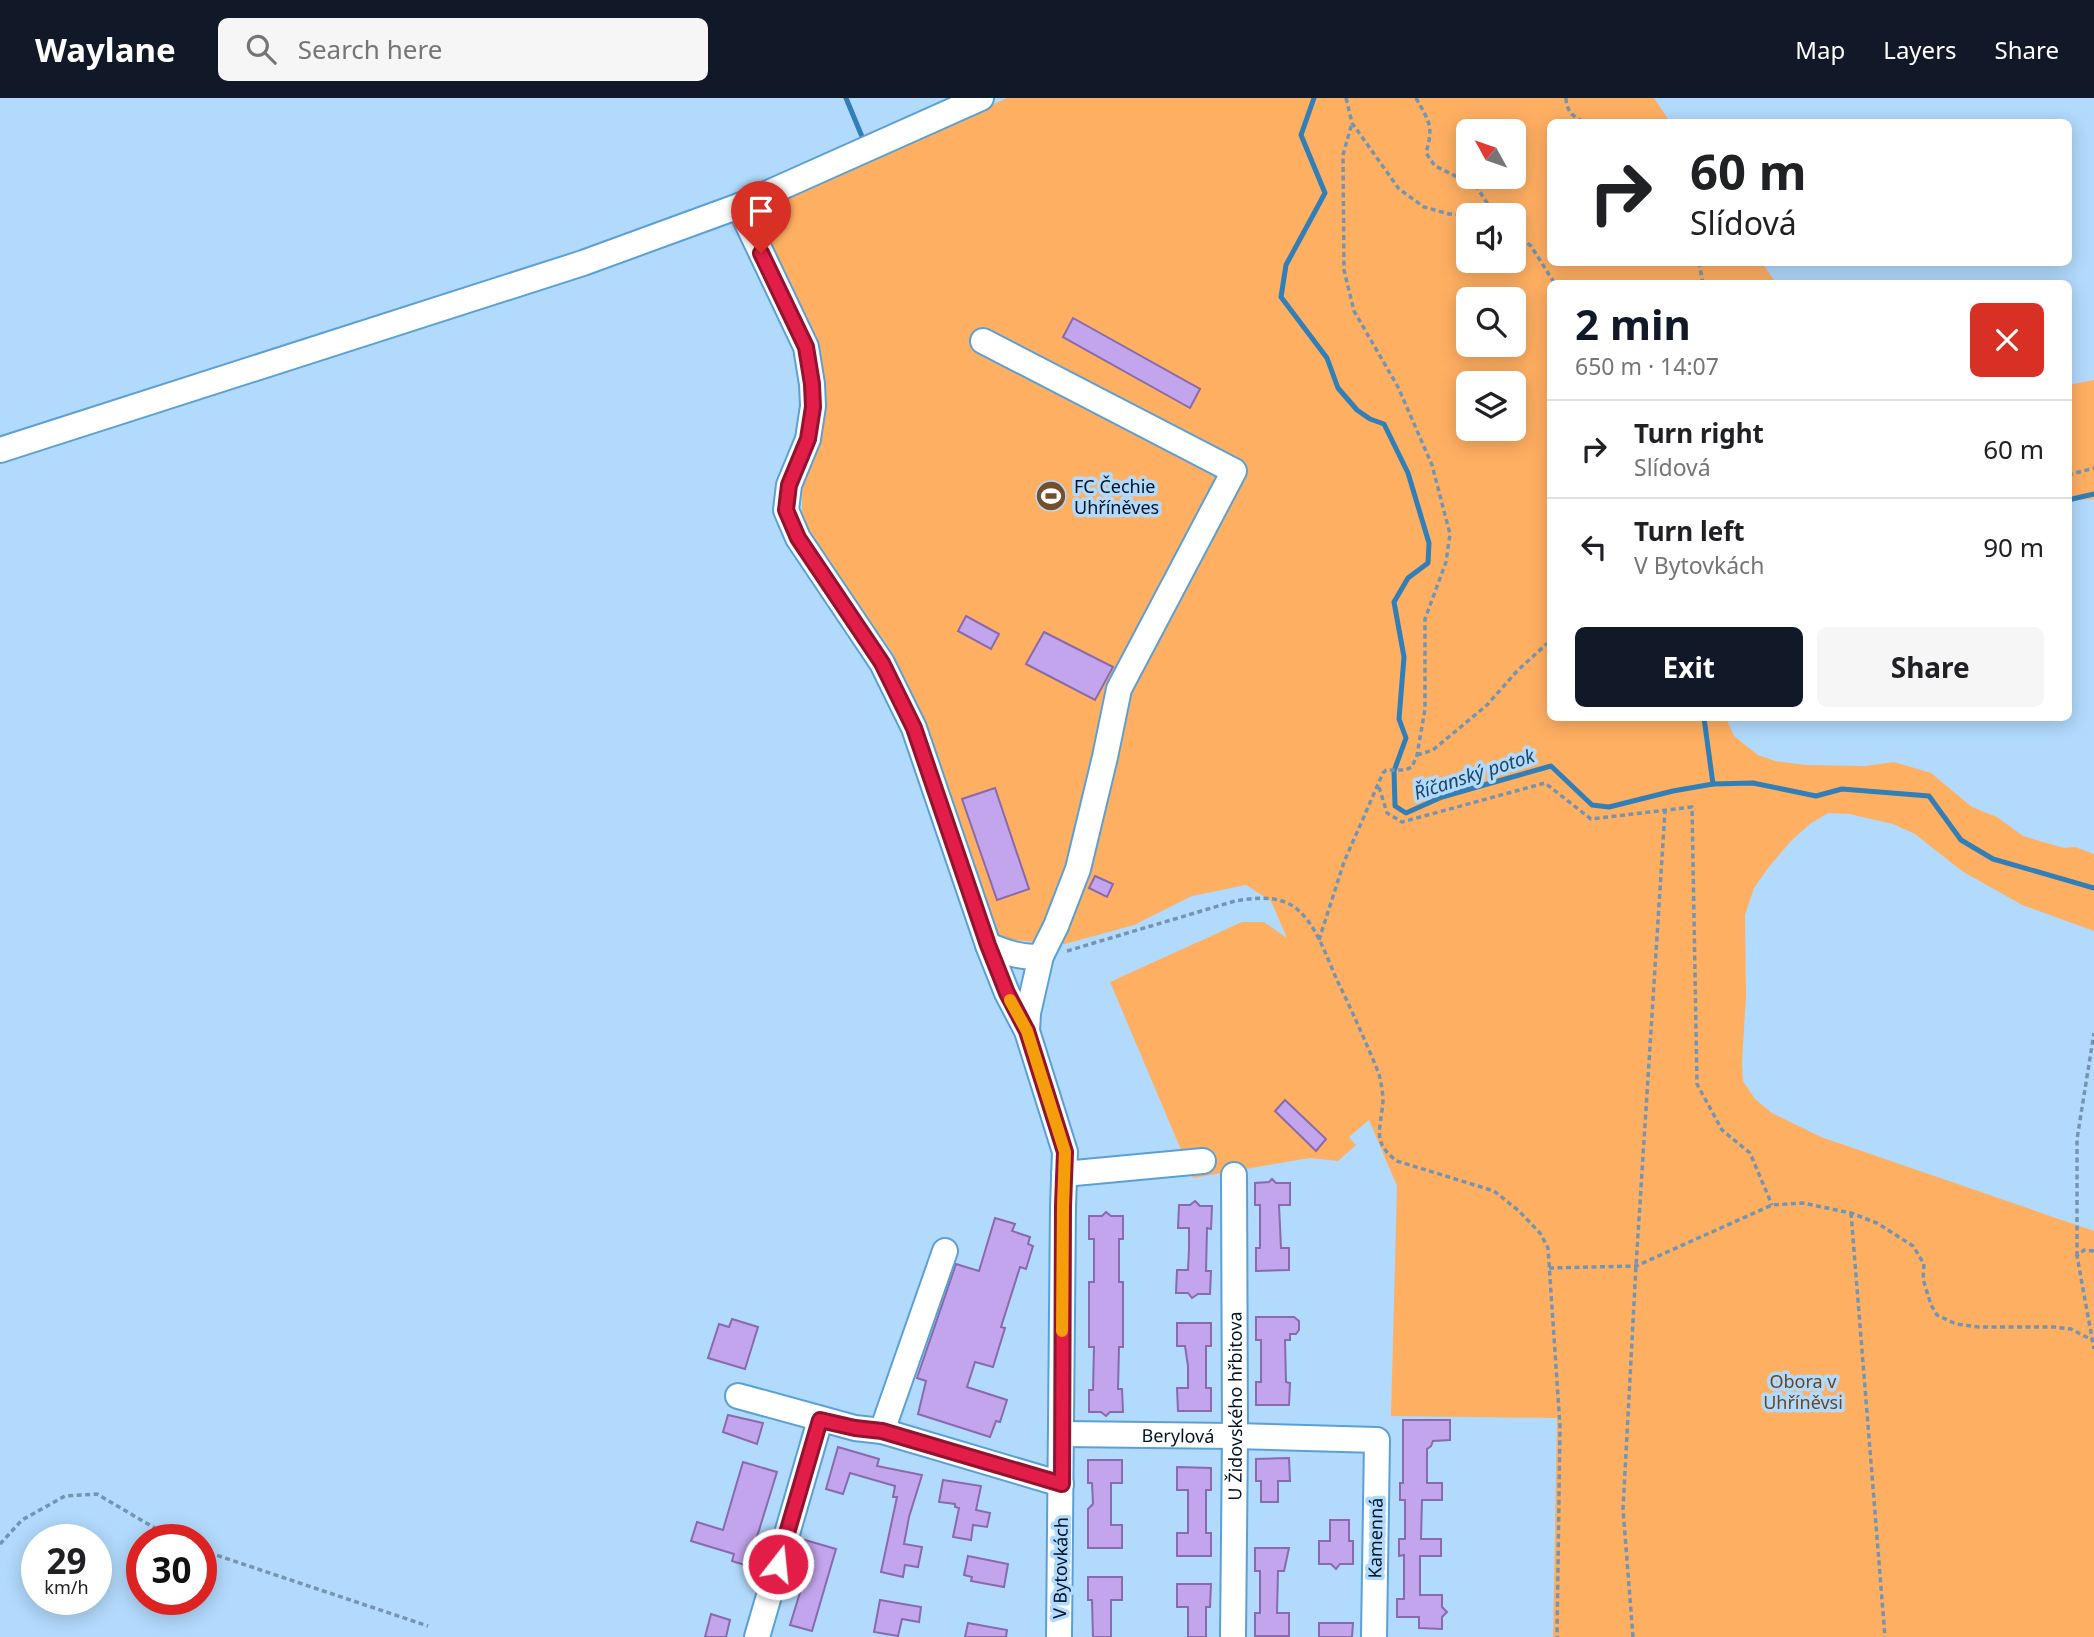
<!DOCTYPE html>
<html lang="en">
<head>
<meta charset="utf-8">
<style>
  :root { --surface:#fff; --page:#f6f6f6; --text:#202124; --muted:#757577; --line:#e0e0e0; --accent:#111827 }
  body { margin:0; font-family:"Noto Sans",sans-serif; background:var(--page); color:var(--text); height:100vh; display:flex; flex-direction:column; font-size:26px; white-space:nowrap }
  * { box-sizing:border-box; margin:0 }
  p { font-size:23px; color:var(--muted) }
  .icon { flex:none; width:38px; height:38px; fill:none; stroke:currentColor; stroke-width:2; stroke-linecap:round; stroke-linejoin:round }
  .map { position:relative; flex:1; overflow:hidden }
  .side { position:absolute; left:1547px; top:182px; width:525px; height:441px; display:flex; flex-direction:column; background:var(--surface); border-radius:10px; box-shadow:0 4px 18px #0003 }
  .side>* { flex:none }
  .banner { position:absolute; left:1547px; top:21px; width:525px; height:147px; border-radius:10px; box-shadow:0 4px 18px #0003; background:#fff; color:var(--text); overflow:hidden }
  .needle { width:46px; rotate:310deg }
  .controls { position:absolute; left:1456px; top:21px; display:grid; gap:14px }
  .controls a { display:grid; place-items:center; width:70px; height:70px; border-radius:10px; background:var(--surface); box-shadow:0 4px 18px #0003; font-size:35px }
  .speed { position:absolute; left:21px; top:1426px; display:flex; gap:14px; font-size:35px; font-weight:700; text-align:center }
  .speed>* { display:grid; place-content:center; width:91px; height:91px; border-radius:50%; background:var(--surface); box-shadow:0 4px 18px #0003; line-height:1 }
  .speed small { font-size:18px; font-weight:400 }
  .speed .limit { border:10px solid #d22; background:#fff; color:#111 }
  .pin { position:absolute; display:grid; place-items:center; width:60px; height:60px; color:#fff; margin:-72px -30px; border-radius:50% 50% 50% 0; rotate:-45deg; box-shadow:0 0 7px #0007 }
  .pin .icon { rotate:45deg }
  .me { position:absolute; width:77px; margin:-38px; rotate:16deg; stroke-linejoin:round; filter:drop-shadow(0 0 5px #0008) }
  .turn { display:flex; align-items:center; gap:24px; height:147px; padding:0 28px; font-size:32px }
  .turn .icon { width:91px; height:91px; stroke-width:2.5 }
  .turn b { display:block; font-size:49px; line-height:60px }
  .round { display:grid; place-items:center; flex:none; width:74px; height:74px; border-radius:10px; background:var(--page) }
  .summary { display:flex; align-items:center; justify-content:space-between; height:119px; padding:0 28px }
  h1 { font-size:42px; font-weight:700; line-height:52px; color:var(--accent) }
  .action { display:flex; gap:14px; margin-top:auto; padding:14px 28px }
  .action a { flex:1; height:80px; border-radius:10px; background:var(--accent); color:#fff; font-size:28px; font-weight:700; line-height:80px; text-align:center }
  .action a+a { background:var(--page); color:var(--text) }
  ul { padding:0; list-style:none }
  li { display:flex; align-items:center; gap:21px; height:98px; padding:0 28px; border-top:2px solid var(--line) }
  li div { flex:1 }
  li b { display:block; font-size:26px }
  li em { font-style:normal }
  header { display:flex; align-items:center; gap:42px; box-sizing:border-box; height:98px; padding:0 35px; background:var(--accent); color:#fff }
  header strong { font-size:33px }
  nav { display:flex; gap:38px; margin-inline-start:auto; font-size:24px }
  .search { width:490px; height:63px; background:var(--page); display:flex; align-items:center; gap:18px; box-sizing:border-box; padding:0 24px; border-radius:10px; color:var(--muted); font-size:26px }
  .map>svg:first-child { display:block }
  .green { fill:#ffaf62; fill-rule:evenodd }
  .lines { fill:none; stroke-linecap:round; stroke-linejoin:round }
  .stream { stroke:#307fb8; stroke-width:5 }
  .building { fill:#c3a5ed; stroke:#886aad; stroke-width:2 }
  .minor-casing { stroke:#5ba0d5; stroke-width:28 }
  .path { stroke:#7495b1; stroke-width:3.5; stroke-dasharray:5 3.5; stroke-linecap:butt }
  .minor { stroke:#fff; stroke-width:24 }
  .route-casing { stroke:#92132f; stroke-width:18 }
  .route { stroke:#e11d48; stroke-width:12 }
  .slow { stroke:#f59e0b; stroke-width:12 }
  .labels { text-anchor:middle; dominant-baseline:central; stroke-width:7; stroke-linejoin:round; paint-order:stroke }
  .poi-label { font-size:18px; fill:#001326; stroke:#b2dafc; text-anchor:start }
  .park-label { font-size:18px; fill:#694522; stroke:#b2dafc }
  .street-label { font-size:18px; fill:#001326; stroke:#b2dafc }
  .water-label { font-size:19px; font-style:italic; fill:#1c4664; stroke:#b2dafc }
</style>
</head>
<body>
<header>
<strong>Waylane</strong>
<div class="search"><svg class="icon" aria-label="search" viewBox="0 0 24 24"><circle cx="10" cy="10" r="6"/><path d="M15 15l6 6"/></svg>Search here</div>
<nav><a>Map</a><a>Layers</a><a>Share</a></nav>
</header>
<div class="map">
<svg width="2094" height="1539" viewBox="0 0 2094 1539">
  <rect width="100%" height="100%" fill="#b2dafc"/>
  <g class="green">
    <path d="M 1007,0 L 1654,0 L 1670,24 L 1550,24 L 1550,164 L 1762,165 L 1776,185 L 1550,186 L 1550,620 L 1726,620 L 1734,638 L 1758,657 L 1775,663 L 1806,667 L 1866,668 L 1894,664 L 1931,675 L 1972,709 L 1997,719 L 2023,738 L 2064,750 L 2075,749 L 2094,756 L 2094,833 L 2022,807 L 1962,773 L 1915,736 L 1893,726 L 1849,716 L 1828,715 L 1810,726 L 1791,743 L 1768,770 L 1754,790 L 1745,817 L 1746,897 L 1742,965 L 1743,983 L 1755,1001 L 1772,1015 L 1821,1039 L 2094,1133 L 2094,1539 L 1553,1539 L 1557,1320 L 1391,1318 L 1397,1088 L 1369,1022 L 1349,1039 L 1356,1047 L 1338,1063 L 1310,1060 L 1193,1080 L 1110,884 L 1242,824 L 1264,824 L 1287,840 L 1271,803 L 1246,787 L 1192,798 L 1134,827 L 1065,846 L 998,841 L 926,629 L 893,556 L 802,424 L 802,389 L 825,319 L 820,256 L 753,114 ZM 1468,33 L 1514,33 L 1514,79 L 1468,79 ZM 1468,117 L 1514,117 L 1514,163 L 1468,163 ZM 1468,201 L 1514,201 L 1514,247 L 1468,247 ZM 1468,285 L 1514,285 L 1514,331 L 1468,331 Z"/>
    <path d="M 2094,282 L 2094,401 L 2069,402 L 2069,287 Z"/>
  </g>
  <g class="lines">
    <g class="stream">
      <path d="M 846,0 L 863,41"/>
      <path d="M 1314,0 L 1301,37 L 1325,95 L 1286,167 L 1281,199 L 1327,260 L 1338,290 L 1357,312 L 1370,321 L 1384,326 L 1408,375 L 1429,445 L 1428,465 L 1408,480 L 1394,504 L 1404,559 L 1399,621 L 1406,640 L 1394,673 L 1395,708 L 1406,715 L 1442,699 L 1551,668 L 1592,707 L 1609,709 L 1673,693 L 1713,686 L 1753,685 L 1816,698 L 1842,691 L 1929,698 L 1961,742 L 1993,761 L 2094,790"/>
      <path d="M 2068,402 L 2094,396"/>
      <path d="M 1704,620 L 1713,686"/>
    </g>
  </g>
  <g class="building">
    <path d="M 1073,220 L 1200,291 L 1190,310 L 1063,239 Z"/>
    <path d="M 966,518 L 999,536 L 991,551 L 958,533 Z"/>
    <path d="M 1044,534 L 1113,569 L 1095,602 L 1026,566 Z"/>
    <path d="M 995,690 L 1029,791 L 997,802 L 962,701 Z"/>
    <path d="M 1095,778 L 1113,786 L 1107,799 L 1089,790 Z"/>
    <path d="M 1285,1002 L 1326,1041 L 1316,1053 L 1275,1013 Z"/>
    <path d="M 1272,1081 L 1276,1085 L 1290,1085 L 1290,1107 L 1279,1107 L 1281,1150 L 1289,1150 L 1289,1172 L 1256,1173 L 1256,1150 L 1260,1150 L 1260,1107 L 1255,1107 L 1255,1085 L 1269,1084 Z"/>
    <path d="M 1195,1103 L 1200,1108 L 1212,1108 L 1211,1131 L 1207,1130 L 1206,1173 L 1211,1173 L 1210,1196 L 1198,1196 L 1192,1200 L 1188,1195 L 1176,1195 L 1177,1172 L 1188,1172 L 1189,1151 L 1189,1130 L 1178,1130 L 1179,1107 L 1190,1107 Z"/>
    <path d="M 1106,1114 L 1111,1118 L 1123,1118 L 1123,1141 L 1119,1141 L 1119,1184 L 1123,1184 L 1123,1249 L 1119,1249 L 1118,1291 L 1122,1291 L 1123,1314 L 1110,1314 L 1106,1318 L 1101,1314 L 1089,1314 L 1089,1292 L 1093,1292 L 1094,1249 L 1089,1249 L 1089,1184 L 1094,1184 L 1094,1141 L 1089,1141 L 1089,1118 L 1102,1118 Z"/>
    <path d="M 995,1120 L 1015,1126 L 1012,1133 L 1030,1139 L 1028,1146 L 1033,1148 L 1026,1171 L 1020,1169 L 1001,1229 L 1005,1230 L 993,1269 L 975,1264 L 967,1289 L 1007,1302 L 1000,1324 L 996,1323 L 990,1339 L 918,1316 L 926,1283 L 917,1280 L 956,1166 L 979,1173 Z"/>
    <path d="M 1256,1219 L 1294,1219 L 1299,1223 L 1299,1232 L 1296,1236 L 1290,1236 L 1290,1242 L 1285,1242 L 1286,1284 L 1290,1285 L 1289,1307 L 1256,1307 L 1256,1284 L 1261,1284 L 1261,1242 L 1256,1242 Z"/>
    <path d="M 732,1221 L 758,1229 L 745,1271 L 708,1260 L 719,1226 L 729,1229 Z"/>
    <path d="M 1177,1225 L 1211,1225 L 1211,1248 L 1206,1248 L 1206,1290 L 1211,1290 L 1211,1313 L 1178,1313 L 1177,1290 L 1188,1290 L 1188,1268 L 1185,1248 L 1177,1248 Z"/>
    <path d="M 728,1317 L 763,1325 L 757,1346 L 723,1334 Z"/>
    <path d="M 1403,1322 L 1450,1322 L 1450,1342 L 1433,1343 L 1431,1348 L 1427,1351 L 1427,1385 L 1442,1385 L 1442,1402 L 1422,1402 L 1421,1441 L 1441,1441 L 1441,1458 L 1420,1458 L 1420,1497 L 1442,1497 L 1442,1509 L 1447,1514 L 1442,1519 L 1442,1531 L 1419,1530 L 1419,1519 L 1397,1519 L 1397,1501 L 1404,1501 L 1404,1457 L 1399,1458 L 1399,1441 L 1405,1441 L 1405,1402 L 1400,1402 L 1400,1385 L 1403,1385 Z"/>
    <path d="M 838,1349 L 879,1361 L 877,1368 L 922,1377 L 909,1419 L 904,1446 L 922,1449 L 918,1469 L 905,1467 L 903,1479 L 881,1474 L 897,1399 L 893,1399 L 895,1388 L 850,1375 L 843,1396 L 826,1391 Z"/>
    <path d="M 1289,1360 L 1290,1383 L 1278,1383 L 1278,1404 L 1261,1404 L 1261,1383 L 1256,1383 L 1256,1361 Z"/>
    <path d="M 1088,1362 L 1122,1362 L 1122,1385 L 1111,1385 L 1111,1427 L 1122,1427 L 1122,1450 L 1088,1450 L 1088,1411 L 1093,1406 L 1092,1385 L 1088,1385 Z"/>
    <path d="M 743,1364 L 777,1374 L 748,1468 L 732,1463 L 734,1456 L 691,1443 L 697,1424 L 723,1432 Z"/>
    <path d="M 1177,1369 L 1211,1370 L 1211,1392 L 1206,1392 L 1206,1435 L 1211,1435 L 1211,1458 L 1177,1458 L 1177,1435 L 1188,1435 L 1188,1392 L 1177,1392 Z"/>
    <path d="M 943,1382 L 981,1388 L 976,1412 L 990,1415 L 987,1429 L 973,1427 L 971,1442 L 953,1439 L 959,1410 L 955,1409 L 955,1406 L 939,1404 Z"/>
    <path d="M 1330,1422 L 1349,1422 L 1349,1443 L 1353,1443 L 1353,1466 L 1340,1466 L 1336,1471 L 1331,1466 L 1319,1466 L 1319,1443 L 1330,1443 Z"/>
    <path d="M 805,1442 L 836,1451 L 812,1533 L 790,1527 L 806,1475 L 796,1472 Z"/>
    <path d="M 1255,1450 L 1289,1450 L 1284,1473 L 1278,1473 L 1277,1515 L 1289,1515 L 1289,1538 L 1255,1538 L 1255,1515 L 1260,1515 L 1260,1473 L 1255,1473 Z"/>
    <path d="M 968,1458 L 1008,1466 L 1004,1489 L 971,1483 L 972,1479 L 964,1477 Z"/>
    <path d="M 1088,1479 L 1122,1479 L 1122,1502 L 1111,1502 L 1111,1539 L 1093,1539 L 1092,1502 L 1088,1502 Z"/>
    <path d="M 1177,1486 L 1211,1486 L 1210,1509 L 1206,1509 L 1206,1539 L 1188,1539 L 1188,1509 L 1177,1509 Z"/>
    <path d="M 880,1502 L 921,1509 L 919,1524 L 902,1521 L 898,1538 L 874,1534 Z"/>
    <path d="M 711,1516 L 730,1522 L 726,1539 L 705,1539 Z"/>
    <path d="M 968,1525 L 1007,1532 L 1006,1539 L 965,1539 Z"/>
    <path d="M 1319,1525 L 1353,1525 L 1352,1539 L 1319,1539 Z"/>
  </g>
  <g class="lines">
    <g class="minor-casing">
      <g id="minor">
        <path d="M 739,108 L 806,249 L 812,286 L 813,308 L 808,341 L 789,387 L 786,412 L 798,440 L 882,565 L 914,630 L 988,847 L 1007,895 L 1027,933"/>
        <path d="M 983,243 L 1234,373 L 1119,591 L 1105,659 L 1078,771 L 1056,828 L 1041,858 L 1028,915 L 1027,933 L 1065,1054 L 1063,1108 L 1059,1539"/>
        <path d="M 0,352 L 583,165 L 739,108 L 981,0"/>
        <path d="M 988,847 C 1005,854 1023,861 1041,858"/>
        <path d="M 1064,1076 L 1203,1063"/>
        <path d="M 738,1298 L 855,1330 L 882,1333 L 1061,1386"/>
        <path d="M 882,1333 L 945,1153"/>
        <path id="s1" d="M 1062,1336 L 1235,1338 L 1377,1342 L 1374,1539"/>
        <path d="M 757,1539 L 820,1322"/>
        <path id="s2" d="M 1233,1539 L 1235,1338 L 1234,1077"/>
      </g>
    </g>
    <g class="path">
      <path d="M 1346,0 L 1352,25 L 1399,91 L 1424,109 L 1449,116 L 1478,117"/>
      <path d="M 1416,0 C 1429,24 1434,27 1426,55 L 1435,68 L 1476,88 L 1495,117"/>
      <path d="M 1566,0 C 1566,12 1573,20 1585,24"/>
      <path d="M 1514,135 L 1531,148 L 1555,186"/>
      <path d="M 1699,164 L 1703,186"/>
      <path d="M 2068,377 L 2094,370"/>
      <path d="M 1417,657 L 1433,652 L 1487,607 L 1518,572 L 1550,543"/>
      <path d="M 1379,689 L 1387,715 L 1402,724 L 1545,685 L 1591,721 L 1692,709 L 1697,986 L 1722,1032 L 1750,1055 L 1772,1107"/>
      <path d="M 1319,842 L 1344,764 L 1383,675 L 1386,672 L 1405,672 L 1412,669 L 1417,657 L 1425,611 L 1425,521 L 1446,464 L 1450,436 L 1432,367 L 1398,289 L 1354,213 L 1344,172 L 1343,57 L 1352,25"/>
      <path d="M 1067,853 L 1235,803 C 1254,800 1275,797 1293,808 C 1316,824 1326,858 1337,882 C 1352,913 1366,944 1379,976 C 1381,985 1383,994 1383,1003 C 1381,1031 1371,1044 1397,1063 L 1494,1093 L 1519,1113 L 1540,1135 L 1548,1150 L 1560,1328 L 1557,1539"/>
      <path d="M 1851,1115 L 1885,1539"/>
      <path d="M 2094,1153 L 2084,1152 L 2077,1158 L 2094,1251"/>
      <path d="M 2077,1158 L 2077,1041 L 2094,935"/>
      <path d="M 1549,1170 L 1636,1168 L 1772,1107 L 1803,1105 L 1851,1115 L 1877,1125 L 1913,1148 L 1924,1166 L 1923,1181 L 1931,1207 L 1937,1217 L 1956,1226 L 1979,1229 L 2054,1229 L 2071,1231 L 2092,1242"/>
      <path d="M 0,1446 L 22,1422 L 65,1398 L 97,1396 L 175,1442"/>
      <path d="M 201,1452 L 428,1528"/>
      <path d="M 1633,1539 L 1623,1411 L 1636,1168 L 1665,713"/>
    </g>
    <use href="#minor" class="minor"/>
  </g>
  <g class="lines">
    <g class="route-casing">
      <path id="route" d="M 761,155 L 806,249 L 812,286 L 813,309 L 808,341 L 789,387 L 786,412 L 798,440 L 882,565 L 914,630 L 988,847 L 1007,895 L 1027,933 L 1065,1054 L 1063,1108 L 1062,1386 L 882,1333 L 855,1330 L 820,1322 L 778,1466"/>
    </g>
    <use href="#route" class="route"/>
    <path class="slow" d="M 1010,902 L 1027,933 L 1065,1054 L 1063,1108 L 1062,1233"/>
  </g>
  <defs>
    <g id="stadium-disc" transform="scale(1.575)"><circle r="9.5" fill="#754f2b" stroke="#b2dafc"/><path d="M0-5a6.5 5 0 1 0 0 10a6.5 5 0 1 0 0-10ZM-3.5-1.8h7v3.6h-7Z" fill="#fff"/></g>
  </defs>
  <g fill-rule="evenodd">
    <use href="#stadium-disc" x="1051" y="398"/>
  </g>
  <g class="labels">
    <g class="poi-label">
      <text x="1074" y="388">FC Čechie<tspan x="1074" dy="21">Uhříněves</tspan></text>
    </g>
    <g class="park-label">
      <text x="1803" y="1283">Obora v<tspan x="1803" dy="21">Uhříněvsi</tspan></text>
    </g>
    <g class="street-label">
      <text stroke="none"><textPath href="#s2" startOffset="231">U Židovského hřbitova</textPath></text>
      <text stroke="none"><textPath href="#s1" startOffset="116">Berylová</textPath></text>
      <text transform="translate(1375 1440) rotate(-89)">Kamenná</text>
      <text transform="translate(1060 1470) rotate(-89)">V Bytovkách</text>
    </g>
    <g class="water-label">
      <text transform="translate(1474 676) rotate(-18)">Říčanský potok</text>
    </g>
  </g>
</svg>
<div class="controls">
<a><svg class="needle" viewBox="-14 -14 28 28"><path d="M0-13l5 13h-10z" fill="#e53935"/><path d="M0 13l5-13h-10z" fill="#757577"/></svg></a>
<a><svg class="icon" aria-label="sound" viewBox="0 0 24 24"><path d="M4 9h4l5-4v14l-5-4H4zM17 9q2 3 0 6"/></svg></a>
<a><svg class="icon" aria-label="search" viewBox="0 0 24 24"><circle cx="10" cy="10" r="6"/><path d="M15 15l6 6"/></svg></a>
<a><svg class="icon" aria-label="layers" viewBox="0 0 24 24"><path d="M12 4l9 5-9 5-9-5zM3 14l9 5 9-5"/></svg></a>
</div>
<div class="speed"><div>29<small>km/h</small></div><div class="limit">30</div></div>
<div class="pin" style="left:761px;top:155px;background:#d93025"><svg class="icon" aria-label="arrive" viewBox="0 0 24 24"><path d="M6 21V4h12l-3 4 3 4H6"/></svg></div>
<svg class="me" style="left:778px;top:1466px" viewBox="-20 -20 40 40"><circle r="17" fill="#e11d48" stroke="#fff" stroke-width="3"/><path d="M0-11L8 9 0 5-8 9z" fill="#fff"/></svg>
<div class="banner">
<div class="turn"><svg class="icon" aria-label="right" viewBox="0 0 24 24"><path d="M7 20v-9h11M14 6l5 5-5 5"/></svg><div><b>60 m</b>Slídová</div></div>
</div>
<section class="side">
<div class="summary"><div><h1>2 min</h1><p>650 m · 14:07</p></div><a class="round" style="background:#d93025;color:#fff"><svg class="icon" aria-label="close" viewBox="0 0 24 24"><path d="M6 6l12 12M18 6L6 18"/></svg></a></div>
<ul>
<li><svg class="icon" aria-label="right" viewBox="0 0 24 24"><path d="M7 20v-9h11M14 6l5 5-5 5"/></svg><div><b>Turn right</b><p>Slídová</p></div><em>60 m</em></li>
<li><svg class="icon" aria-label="left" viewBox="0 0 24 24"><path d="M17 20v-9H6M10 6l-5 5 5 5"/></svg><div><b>Turn left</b><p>V Bytovkách</p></div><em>90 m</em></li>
</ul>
<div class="action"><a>Exit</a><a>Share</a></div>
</section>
</div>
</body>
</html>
